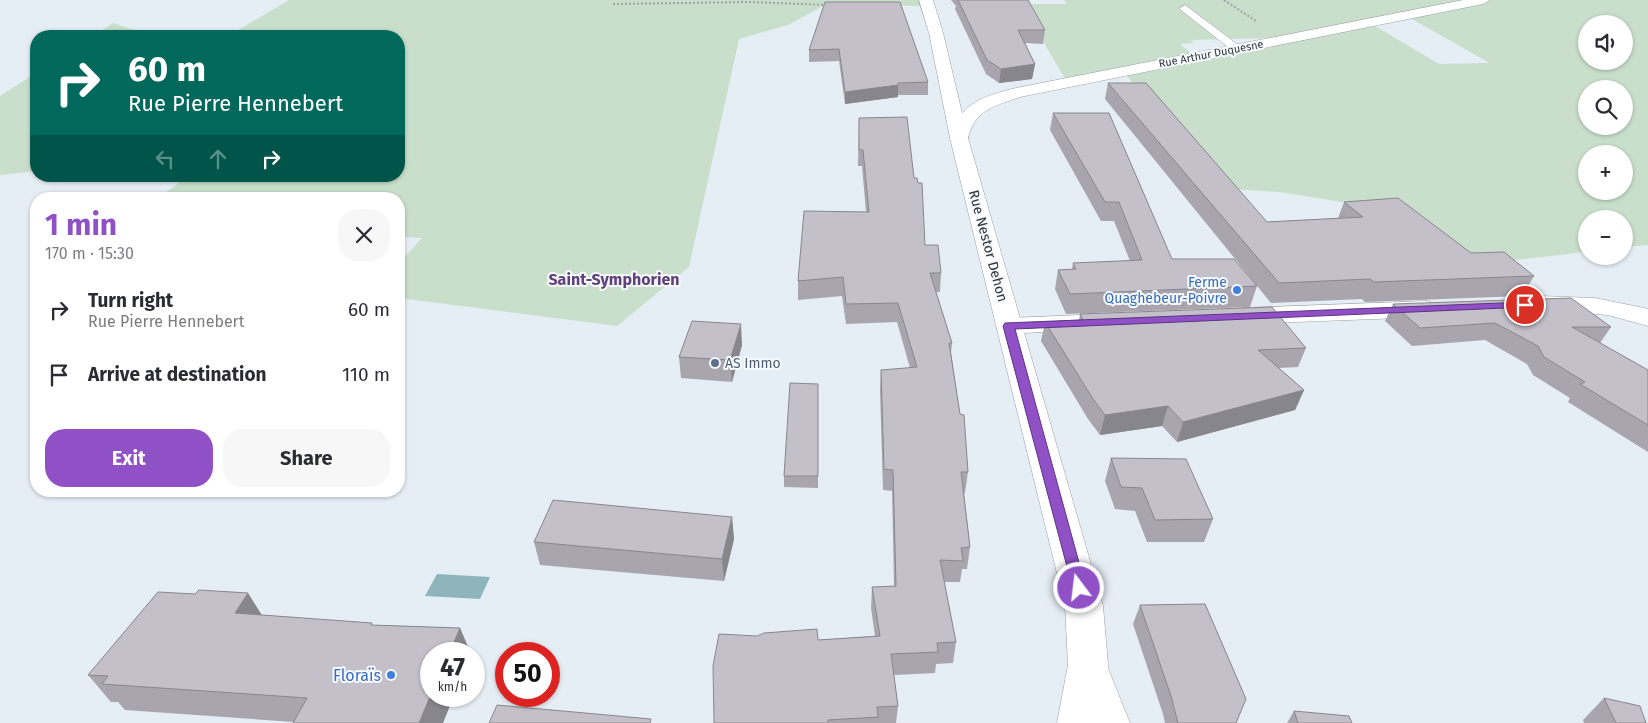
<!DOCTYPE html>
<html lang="en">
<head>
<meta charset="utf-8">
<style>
  :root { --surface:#fff; --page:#f7f7f7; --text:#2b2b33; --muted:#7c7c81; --accent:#9050c6 }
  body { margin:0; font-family:"Fira Sans",sans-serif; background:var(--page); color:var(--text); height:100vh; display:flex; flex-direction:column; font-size:19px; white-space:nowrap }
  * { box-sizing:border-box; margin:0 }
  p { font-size:16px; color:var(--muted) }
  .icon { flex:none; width:28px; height:28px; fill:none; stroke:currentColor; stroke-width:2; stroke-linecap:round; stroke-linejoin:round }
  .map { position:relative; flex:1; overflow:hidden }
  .side { position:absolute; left:30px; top:192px; width:375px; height:305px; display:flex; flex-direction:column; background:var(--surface); border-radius:20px; box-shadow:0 1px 4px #0004 }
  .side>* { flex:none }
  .guide { position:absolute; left:30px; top:30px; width:375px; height:152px; border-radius:20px; box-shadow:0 1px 4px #0004; background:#00695c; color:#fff; overflow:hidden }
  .buttons { position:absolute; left:1578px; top:15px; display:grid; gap:10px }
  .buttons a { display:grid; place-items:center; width:55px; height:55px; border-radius:50%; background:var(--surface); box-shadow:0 1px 4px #0004; font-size:25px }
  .speed { position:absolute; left:420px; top:642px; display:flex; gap:10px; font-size:25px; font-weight:700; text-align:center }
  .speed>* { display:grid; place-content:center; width:65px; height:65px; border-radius:50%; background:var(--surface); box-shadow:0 1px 4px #0004; line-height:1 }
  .speed small { font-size:12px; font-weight:400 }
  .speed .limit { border:8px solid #d22; background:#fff; color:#111 }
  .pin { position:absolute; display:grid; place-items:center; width:42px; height:42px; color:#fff; margin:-21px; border:2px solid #fff; border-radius:50%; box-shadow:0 1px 5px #0007 }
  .me { position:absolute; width:55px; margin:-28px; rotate:345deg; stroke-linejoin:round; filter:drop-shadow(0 0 4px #0008) }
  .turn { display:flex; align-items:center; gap:18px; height:105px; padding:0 15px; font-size:22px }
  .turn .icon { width:65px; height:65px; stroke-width:2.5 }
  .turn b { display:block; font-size:35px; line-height:42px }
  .lanes { display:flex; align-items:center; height:48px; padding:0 15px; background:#0003; justify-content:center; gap:25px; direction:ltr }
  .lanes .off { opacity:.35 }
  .round { display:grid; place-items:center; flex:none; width:52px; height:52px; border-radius:20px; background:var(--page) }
  .head { display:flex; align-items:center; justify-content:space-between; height:85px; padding:0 15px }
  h1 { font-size:30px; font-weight:700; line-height:38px; color:var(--accent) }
  .button { display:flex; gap:10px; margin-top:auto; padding:10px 15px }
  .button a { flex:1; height:58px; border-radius:20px; background:var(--accent); color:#fff; font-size:20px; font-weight:700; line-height:58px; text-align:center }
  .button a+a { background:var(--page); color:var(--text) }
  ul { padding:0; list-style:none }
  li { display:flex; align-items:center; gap:15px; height:65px; padding:0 15px }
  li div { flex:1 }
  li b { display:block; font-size:19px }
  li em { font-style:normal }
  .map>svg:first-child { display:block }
  .green { fill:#c9dfcb; fill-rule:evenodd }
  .water { fill:#8eb5bc }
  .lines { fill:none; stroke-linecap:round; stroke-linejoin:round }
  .service-casing { stroke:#989fa6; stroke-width:1 }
  .minor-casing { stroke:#989fa6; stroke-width:1 }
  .tertiary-casing { stroke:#989fa6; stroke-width:1 }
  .secondary-casing { stroke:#989fa6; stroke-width:1 }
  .path { stroke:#9ea3a9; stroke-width:2; stroke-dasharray:2 2; stroke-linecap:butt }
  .service { fill:#fff; fill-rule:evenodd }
  .minor { fill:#fff; fill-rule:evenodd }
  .tertiary { fill:#fff; fill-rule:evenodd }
  .secondary { fill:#fff; fill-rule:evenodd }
  .wall { fill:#a8a5ae }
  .shaded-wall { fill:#88868d }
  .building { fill:#c3c0ca; stroke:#88868d }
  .route { fill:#9050c6; stroke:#5e3481 }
  .shop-dot { fill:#3f7fe0; stroke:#f7fafd; stroke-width:2 }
  .service-dot { fill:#5c6f8a; stroke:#f7fafd; stroke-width:2 }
  .labels { text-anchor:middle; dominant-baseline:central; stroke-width:4; stroke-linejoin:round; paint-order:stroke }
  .far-street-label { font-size:11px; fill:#323437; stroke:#f7fafd }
  .street-label { font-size:14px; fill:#323437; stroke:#f7fafd }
  .shop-label { font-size:14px; fill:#366cbe; stroke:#f7fafd; text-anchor:end }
  .service-label { font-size:14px; fill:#4e5e75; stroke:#f7fafd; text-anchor:start }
  .quarter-label { font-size:16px; font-weight:bold; fill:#5f417c; stroke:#f7fafd }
  .near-shop-label { font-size:16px; fill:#366cbe; stroke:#f7fafd; text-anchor:end }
</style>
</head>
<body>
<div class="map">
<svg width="1648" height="723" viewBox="0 0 1648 723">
  <rect width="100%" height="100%" fill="#e6eef5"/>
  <g class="green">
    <path d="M 289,0 L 926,0 L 928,6 L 825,5 L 788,25 L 739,39 L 689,267 L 617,326 L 399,298 L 399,263 L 422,238 L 399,237 L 399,199 L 157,199 L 188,176 L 399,176 L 399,36 L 228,36 Z"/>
    <path d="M 1064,0 L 1648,0 L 1648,245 L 1624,247 L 1624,219 L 1586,219 L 1586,252 L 1479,264 L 1409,213 L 1280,192 L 1214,188 L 1123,71 L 1067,82 L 1043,41 L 1017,4 L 1067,4 ZM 1405,15 L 1488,62 L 1488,63 L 1439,64 L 1370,23 ZM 1586,24 L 1624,24 L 1624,61 L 1586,61 ZM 1276,38 L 1195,57 L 1180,44 L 1194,43 L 1191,40 ZM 1586,89 L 1624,89 L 1624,126 L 1586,126 ZM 1586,154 L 1624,154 L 1624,191 L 1586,191 Z"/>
    <path d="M 113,23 L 153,36 L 93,36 Z"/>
    <path d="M 36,73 L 36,171 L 0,175 L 0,96 Z"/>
  </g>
  <path class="water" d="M 437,574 L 490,577 L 480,599 L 425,596 Z"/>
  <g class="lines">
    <g class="service-casing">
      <path id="service" d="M 1185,5 L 1241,47 L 1241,51 L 1233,51 L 1181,10 L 1180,8 Z"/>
    </g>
    <g class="minor-casing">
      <g id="minor">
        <path d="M 919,0 L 933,0 L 943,33 L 968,138 L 966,142 L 952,142 L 950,138 L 929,33 Z"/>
        <path d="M 1540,296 L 1595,298 L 1644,308 L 1648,309 L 1648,326 L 1608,315 L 1531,309 L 1527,304 L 1531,299 Z"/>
        <path d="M 1427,301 L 1436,304 L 1440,309 L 1436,314 L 1427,317 L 1243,324 L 1234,321 L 1230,316 L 1234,311 L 1243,308 Z"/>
        <path d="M 1082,315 L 1091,317 L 1095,323 L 1091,329 L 1009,334 L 1000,332 L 996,326 L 1000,320 L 1009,318 Z"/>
      </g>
    </g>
    <g class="tertiary-casing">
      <path id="tertiary" d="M 1089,651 L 1103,656 L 1130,723 L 1088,723 L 1069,668 L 1075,656 Z"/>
    </g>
    <g class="secondary-casing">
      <path id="secondary" d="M 1463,0 L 1490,0 L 1483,4 L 1020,97 C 995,106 975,109 968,138 L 1103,606 L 1108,665 L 1099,723 L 1057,723 L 1068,665 L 1065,606 L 950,138 C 959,103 984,96 1016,88 Z"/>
    </g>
    <g class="path">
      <path d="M 1224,0 L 1256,21"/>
      <path d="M 613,4 L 749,2 L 828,5"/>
    </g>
    <use href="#service" class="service"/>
    <use href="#minor" class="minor"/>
    <use href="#tertiary" class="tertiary"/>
    <use href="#secondary" class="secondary"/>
  </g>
  <g class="wall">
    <path d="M 951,0 L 1028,0 L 1045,30 L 1043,44 L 1025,43 L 1035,64 L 1032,79 L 999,83 L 986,74 L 955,9 L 956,6 Z"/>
    <path d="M 825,2 L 928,82 L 928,95 L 898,95 L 898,97 L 845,104 L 839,61 L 809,62 L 809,50 Z"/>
    <path d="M 1108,83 L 1267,222 L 1338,218 L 1344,202 L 1471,253 L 1534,276 L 1522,296 L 1365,302 L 1362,299 L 1271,303 L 1105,99 Z"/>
    <path d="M 1053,113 L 1172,259 L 1257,286 L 1250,307 L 1066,314 L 1055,289 L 1058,270 L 1072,269 L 1073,263 L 1130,261 L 1114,221 L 1101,221 L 1050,130 Z"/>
    <path d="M 859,118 L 914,178 L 925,245 L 941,273 L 940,292 L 936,292 L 952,343 L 951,352 L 968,472 L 965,493 L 964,493 L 970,547 L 967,569 L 962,569 L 960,582 L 944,582 L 956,642 L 953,663 L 936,664 L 935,673 L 894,675 L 898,706 L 896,723 L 714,723 L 818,640 L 875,636 L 871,608 L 872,587 L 894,586 L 892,491 L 883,490 L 880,390 L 881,370 L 910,368 L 897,322 L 846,324 L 842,296 L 798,300 L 798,281 L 866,212 L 862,166 L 858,166 Z"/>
    <path d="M 1393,304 L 1611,327 L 1600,343 L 1648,370 L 1648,452 L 1568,402 L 1570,398 L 1533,375 L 1527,364 L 1485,340 L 1412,346 L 1385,321 Z"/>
    <path d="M 1080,314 L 1306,348 L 1298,367 L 1279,368 L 1304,390 L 1295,410 L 1177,442 L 1162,426 L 1100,435 L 1088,419 L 1041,341 L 1045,322 L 1079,320 Z"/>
    <path d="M 742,345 L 732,382 L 681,378 L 679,357 Z"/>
    <path d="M 818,384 L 818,488 L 784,487 L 784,476 Z"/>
    <path d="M 1111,458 L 1213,519 L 1204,542 L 1147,542 L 1135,511 L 1115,509 L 1105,481 Z"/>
    <path d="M 732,517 L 734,539 L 724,581 L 540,565 L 534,542 Z"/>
    <path d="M 1140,605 L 1236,723 L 1165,723 L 1163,714 L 1133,624 Z"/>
    <path d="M 261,615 L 373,625 L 460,628 L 471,654 L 431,654 L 294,722 L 125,710 L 118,702 L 111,702 L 88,675 Z"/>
    <path d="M 1604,698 L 1646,723 L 1584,723 L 1583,720 Z"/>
    <path d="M 1294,711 L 1352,723 L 1287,723 Z"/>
  </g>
  <g class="shaded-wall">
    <path d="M 1035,64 L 1032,79 L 999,83 L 1001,69 Z"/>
    <path d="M 898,85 L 898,97 L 845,104 L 845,92 Z"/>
    <path d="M 741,324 L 742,345 L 732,382 L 730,360 Z"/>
    <path d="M 1304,390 L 1295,410 L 1177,442 L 1183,422 Z"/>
    <path d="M 1168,406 L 1162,426 L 1100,435 L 1105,415 Z"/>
    <path d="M 732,517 L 734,539 L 724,581 L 722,559 Z"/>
    <path d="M 248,593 L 265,620 L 235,613 Z"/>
    <path d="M 460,628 L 471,654 L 449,654 Z"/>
    <path d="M 431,694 L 431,696 L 454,696 L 443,723 L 419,723 Z"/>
  </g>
  <g class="building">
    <path d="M 958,0 L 1028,0 L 1045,30 L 1018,30 L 1035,64 L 1001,69 L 987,60 Z"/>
    <path d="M 825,2 L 900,2 L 928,82 L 898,83 L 898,85 L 845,92 L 839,49 L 809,50 Z"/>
    <path d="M 1108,83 L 1146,83 L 1267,222 L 1363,217 L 1344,202 L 1398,198 L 1471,253 L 1504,252 L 1534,276 L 1374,282 L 1370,279 L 1279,283 Z"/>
    <path d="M 1053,113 L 1109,113 L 1172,259 L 1234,259 L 1257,286 L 1070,294 L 1058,270 L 1076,269 L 1073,263 L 1142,260 L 1119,202 L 1105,202 Z"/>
    <path d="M 907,117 L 914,178 L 917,178 L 918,183 L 922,183 L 925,245 L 938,245 L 941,273 L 930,273 L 952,343 L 949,343 L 960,414 L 964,415 L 968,472 L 961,472 L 970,547 L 961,548 L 963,561 L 940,560 L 956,642 L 937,643 L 938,652 L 891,654 L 898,706 L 877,707 L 878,717 L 828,720 L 828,723 L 714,723 L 713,666 L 719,634 L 757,636 L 764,633 L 817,629 L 818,640 L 880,636 L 872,587 L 896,586 L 893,470 L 884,469 L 881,370 L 917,367 L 898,303 L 846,304 L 843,277 L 798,281 L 804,211 L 869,212 L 863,150 L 859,150 L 859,118 Z"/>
    <path d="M 1571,298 L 1611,327 L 1572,327 L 1648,370 L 1648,425 L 1580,384 L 1585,382 L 1544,357 L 1538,346 L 1495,323 L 1420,328 L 1393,304 Z"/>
    <path d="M 1272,307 L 1306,348 L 1258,350 L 1304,390 L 1183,422 L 1168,406 L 1105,415 L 1093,399 L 1045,322 L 1083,320 L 1080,314 Z"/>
    <path d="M 692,321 L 741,324 L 730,360 L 679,357 Z"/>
    <path d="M 790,383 L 818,384 L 818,476 L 784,476 Z"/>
    <path d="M 1111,458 L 1186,459 L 1213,519 L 1155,520 L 1142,488 L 1121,487 Z"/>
    <path d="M 553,500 L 732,517 L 722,559 L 534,542 Z"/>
    <path d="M 199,590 L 248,593 L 235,613 L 372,623 L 371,625 L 460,628 L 449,654 L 431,654 L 431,694 L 419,723 L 293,723 L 307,698 L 102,684 L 108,676 L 88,675 L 158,592 L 195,594 Z"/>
    <path d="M 1205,604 L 1246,699 L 1236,723 L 1178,723 L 1171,696 L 1140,605 Z"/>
    <path d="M 1604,698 L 1640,706 L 1646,723 L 1616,723 Z"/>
    <path d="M 497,705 L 651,719 L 650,723 L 489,723 Z"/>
    <path d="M 1294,711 L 1349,716 L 1352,723 L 1298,723 Z"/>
  </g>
  <path class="route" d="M 1525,302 L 1530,305 L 1529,307 L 1015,329 L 1086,588 L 1084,593 L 1079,595 L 1074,593 L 1003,326 L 1005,323 Z"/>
  <g class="shop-dot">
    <circle cx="1237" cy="290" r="5"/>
    <circle cx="391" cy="675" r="5"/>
  </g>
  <circle class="service-dot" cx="715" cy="363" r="5"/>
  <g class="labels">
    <g class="far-street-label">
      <text transform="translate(1211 54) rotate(-11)">Rue Arthur Duquesne</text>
    </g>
    <g class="street-label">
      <text transform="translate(988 246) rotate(75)">Rue Nestor Dehon</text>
    </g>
    <g class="shop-label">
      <text x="1227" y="282">Ferme<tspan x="1227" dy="16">Quaghebeur-Poivre</tspan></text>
    </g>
    <g class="service-label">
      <text x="725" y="363">AS Immo</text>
    </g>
    <g class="quarter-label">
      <text x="614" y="279">Saint-Symphorien</text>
    </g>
    <g class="near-shop-label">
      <text x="381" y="675">Floraïs</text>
    </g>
  </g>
</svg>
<div class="buttons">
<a><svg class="icon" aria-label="sound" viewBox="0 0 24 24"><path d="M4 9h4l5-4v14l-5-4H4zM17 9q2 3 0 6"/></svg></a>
<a><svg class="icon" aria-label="search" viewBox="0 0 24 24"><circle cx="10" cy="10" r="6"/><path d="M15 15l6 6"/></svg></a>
<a>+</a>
<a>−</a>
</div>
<div class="speed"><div>47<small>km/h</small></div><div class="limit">50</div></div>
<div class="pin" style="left:1525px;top:305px;background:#d93025"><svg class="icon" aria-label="arrive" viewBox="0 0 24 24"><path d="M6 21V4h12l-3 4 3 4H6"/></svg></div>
<svg class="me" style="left:1079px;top:588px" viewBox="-20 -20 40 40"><circle r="17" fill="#9050c6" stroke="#fff" stroke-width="3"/><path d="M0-11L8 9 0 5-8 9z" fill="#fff"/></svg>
<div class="guide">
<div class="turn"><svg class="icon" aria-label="right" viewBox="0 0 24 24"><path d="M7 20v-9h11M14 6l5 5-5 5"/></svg><div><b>60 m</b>Rue Pierre Hennebert</div></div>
<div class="lanes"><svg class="icon off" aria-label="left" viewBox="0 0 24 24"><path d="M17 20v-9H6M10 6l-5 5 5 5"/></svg><svg class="icon off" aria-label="ahead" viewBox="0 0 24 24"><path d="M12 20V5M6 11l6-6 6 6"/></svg><svg class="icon" aria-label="right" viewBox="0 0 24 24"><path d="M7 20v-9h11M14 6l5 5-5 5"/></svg></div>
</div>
<section class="side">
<div class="head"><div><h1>1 min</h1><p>170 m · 15:30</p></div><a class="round"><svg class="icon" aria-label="close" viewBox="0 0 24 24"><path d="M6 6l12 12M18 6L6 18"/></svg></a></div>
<ul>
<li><svg class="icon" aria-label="right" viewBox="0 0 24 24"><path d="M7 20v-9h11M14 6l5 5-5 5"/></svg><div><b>Turn right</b><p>Rue Pierre Hennebert</p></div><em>60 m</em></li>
<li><svg class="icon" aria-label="arrive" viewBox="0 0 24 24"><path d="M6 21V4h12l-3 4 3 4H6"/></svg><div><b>Arrive at destination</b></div><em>110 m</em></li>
</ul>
<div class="button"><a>Exit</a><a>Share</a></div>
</section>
</div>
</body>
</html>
